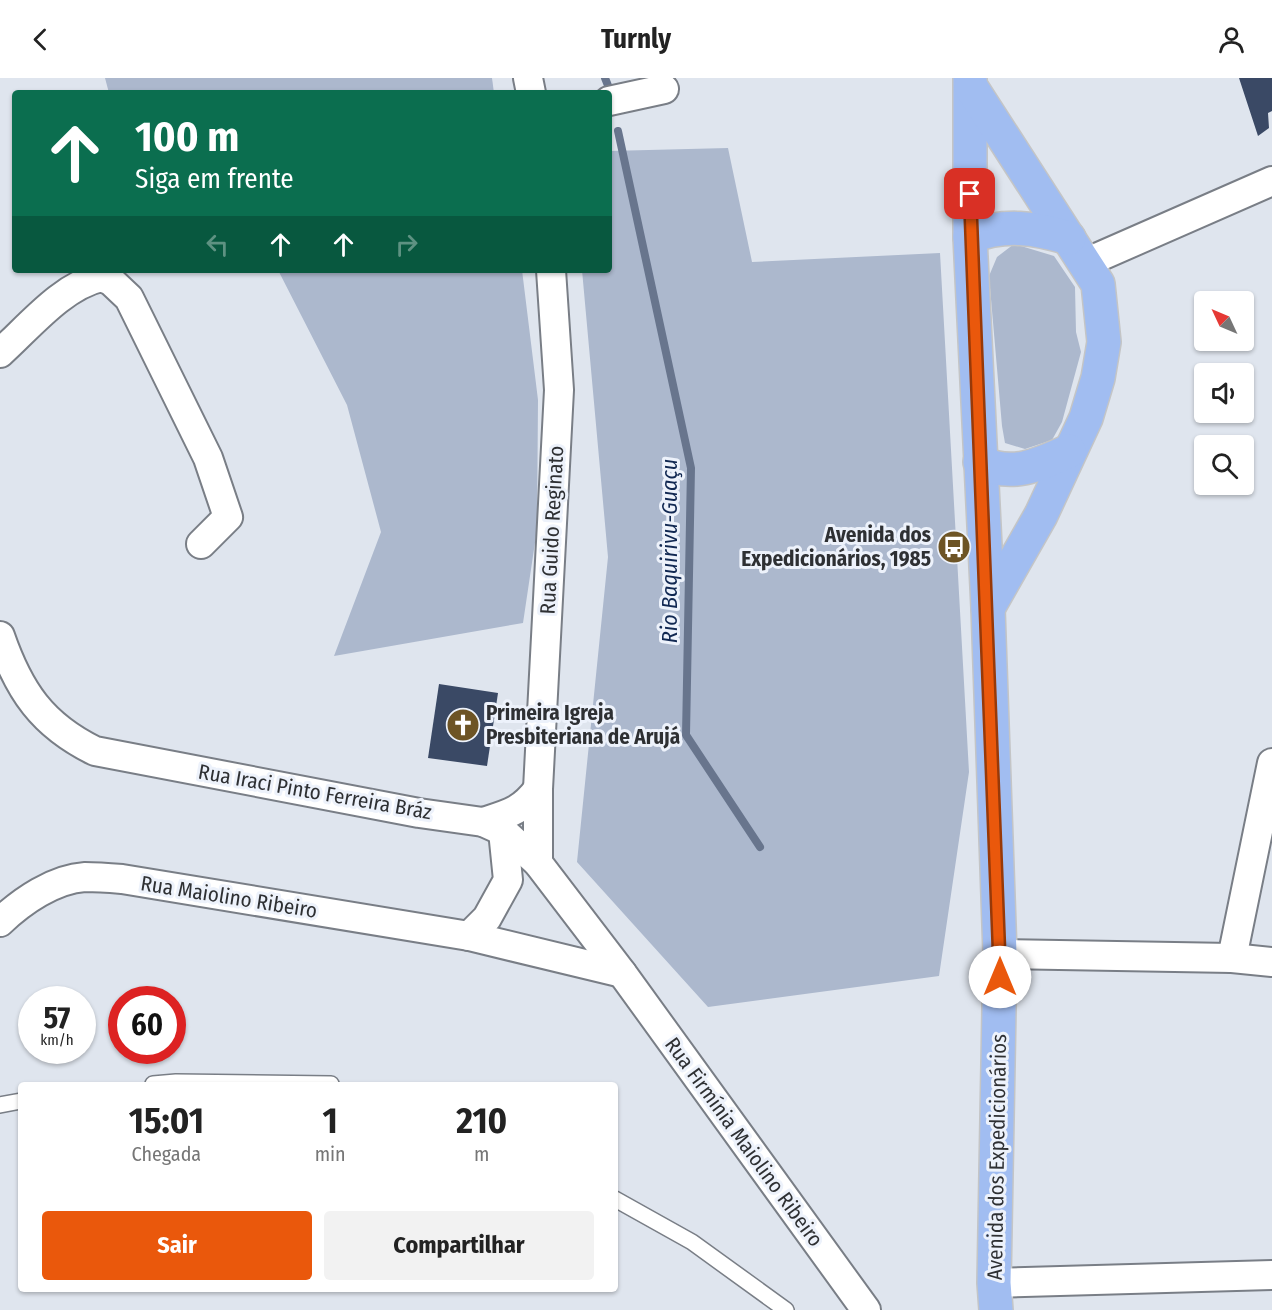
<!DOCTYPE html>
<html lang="pt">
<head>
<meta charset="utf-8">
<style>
  :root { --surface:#fff; --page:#f2f2f2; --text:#222; --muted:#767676; --accent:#ea580c }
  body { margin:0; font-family:"Fira Sans Condensed",sans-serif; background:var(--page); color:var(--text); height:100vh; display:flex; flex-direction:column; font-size:22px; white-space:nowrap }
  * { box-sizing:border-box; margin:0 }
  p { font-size:20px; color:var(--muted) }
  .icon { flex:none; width:33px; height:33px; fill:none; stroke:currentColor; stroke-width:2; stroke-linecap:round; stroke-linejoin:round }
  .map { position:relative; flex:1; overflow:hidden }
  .sheet { position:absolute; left:18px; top:1004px; width:600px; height:210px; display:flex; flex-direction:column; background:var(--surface); border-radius:6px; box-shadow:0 2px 4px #0004 }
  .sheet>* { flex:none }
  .top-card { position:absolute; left:12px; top:12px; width:600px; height:183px; border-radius:6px; box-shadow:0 2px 4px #0004; background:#0b6e4f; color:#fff; overflow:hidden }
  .needle { width:39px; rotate:314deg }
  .buttons { position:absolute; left:1194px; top:213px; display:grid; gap:12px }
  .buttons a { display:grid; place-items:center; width:60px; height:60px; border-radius:6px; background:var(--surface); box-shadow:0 2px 4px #0004; font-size:30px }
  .speed { position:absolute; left:18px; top:908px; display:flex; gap:12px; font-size:30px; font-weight:700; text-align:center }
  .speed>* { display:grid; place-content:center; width:78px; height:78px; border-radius:50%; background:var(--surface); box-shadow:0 2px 4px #0004; line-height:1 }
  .speed small { font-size:15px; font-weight:400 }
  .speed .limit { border:9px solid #d22; background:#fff; color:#111 }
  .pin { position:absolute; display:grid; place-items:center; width:51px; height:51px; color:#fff; margin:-26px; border-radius:12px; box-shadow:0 3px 9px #0006 }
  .me { position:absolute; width:66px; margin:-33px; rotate:0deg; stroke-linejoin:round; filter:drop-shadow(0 0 4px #0008) }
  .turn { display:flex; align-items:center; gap:21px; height:126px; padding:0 24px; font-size:27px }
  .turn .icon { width:78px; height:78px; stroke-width:2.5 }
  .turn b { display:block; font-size:42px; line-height:51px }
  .lanes { display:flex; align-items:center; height:57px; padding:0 24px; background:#0003; justify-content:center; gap:30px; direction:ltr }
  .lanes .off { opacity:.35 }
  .eta { display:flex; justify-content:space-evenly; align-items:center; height:102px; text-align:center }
  .eta b { font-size:36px; font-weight:700; line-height:42px }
  .action { display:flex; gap:12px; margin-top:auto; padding:12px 24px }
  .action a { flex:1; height:69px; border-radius:6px; background:var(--accent); color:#fff; font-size:24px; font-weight:700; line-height:69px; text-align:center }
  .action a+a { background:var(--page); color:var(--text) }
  header { display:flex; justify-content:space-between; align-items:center; height:78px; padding:0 24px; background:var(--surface); font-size:27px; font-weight:700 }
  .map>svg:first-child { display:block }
  .green { fill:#acb8cd }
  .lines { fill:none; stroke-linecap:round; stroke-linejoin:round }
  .stream { stroke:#68758d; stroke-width:8 }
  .building { fill:#3a4965 }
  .service-casing { stroke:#797e86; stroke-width:18 }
  .minor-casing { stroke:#797e86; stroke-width:32 }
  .primary-casing { stroke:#c4c5c6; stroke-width:36 }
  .service { stroke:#fff; stroke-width:15 }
  .minor { stroke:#fff; stroke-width:28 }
  .primary { stroke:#a1bdf1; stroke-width:33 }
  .route-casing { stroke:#983908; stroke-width:15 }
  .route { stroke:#ea580c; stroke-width:10 }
  .labels { text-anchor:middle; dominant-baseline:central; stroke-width:6; stroke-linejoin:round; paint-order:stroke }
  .street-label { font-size:21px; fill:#2e3033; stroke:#edf2fb }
  .poi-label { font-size:21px; font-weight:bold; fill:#2e3033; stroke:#edf2fb; text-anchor:end }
  .water-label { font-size:22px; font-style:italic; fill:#112852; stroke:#edf2fb }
</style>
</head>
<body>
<header><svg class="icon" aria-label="back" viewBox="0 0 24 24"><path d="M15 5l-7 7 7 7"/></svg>Turnly<svg class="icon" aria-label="person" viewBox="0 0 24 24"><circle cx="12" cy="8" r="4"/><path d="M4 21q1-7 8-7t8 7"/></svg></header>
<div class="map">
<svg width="1272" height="1232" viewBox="0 0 1272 1232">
  <rect width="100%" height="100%" fill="#dfe5ee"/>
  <g class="green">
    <path d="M 105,0 L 492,0 L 494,15 L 109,15 Z"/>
    <path d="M 728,70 L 752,184 L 940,175 L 969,694 L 939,898 L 708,929 L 577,784 L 608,479 L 582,192 L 609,192 L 609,73 Z"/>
    <path d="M 1014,166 L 1054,178 L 1075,209 L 1076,254 L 1081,274 L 1062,344 L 1052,362 L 1025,371 L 1005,365 L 1002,348 L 989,198 L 997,179 Z"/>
    <path d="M 278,192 L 522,192 L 538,322 L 537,451 L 523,545 L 334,578 L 381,454 L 347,327 Z"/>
  </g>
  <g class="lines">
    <g class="stream">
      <path d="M 605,0 L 609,10"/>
      <path d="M 618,53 L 691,390 L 686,657 L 760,769"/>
    </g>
  </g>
  <g class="building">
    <path d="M 1239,0 L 1272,0 L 1272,33 L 1268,35 L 1269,50 L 1258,58 Z"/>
    <path d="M 439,606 L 498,615 L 487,688 L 428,680 Z"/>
  </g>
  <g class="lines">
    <g class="service-casing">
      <g id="service">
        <path d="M 153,1006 L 176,1004 L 331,1006"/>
        <path d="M 0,1027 L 21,1023"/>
        <path d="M 615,1121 L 692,1164 L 786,1232"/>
      </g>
    </g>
    <g class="minor-casing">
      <g id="minor">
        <path d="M 528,0 L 531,15"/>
        <path d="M 609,23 L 664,11"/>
        <path d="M 1085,185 L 1272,103"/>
        <path d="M 0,275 C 29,249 62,208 101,199 L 111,203 L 129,220 L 208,380 L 228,439 L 201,466"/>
        <path d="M 0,558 C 19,613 42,647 95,673 L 419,735 L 483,744 L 503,753 L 538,785 L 622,895 L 866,1232"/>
        <path d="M 538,711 L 559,312 L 551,192"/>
        <path d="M 483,744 C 508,736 522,733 538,711 L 538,785"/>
        <path d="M 0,844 C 22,823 54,801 85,799 C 97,799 110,800 122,801 L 469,858 L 622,895"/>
        <path d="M 469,858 L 487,840 L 508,802 L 503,753"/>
        <path d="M 1000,876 L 1232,880 L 1272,884"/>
        <path d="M 1232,880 L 1272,685"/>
        <path d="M 994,1205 L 1272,1197"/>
      </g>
    </g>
    <g class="primary-casing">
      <g id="primary">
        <path d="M 970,0 L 970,159 L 988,530 L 1000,876 L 994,1205 L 996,1232"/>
        <path d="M 971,9 L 1098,206 L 1104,264 L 1098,300 L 1086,340 L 1041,437 L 988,530"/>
        <path d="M 970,159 C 1005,145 1035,150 1069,160"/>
        <path d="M 980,384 C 1012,400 1039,387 1069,373"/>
      </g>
    </g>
    <use href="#service" class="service"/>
    <use href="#minor" class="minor"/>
    <use href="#primary" class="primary"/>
  </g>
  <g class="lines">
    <g class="route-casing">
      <path id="route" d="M 970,116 L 1000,899"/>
    </g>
    <use href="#route" class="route"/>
  </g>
  <defs>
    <g id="bus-disc" transform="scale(1.725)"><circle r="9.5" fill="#6d5425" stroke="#edf2fb"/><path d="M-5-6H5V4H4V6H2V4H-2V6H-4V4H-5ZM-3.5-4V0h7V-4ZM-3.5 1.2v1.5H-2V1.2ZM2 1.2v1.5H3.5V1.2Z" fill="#fff"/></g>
    <g id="church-disc" transform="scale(1.725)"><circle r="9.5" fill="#6d5425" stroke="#edf2fb"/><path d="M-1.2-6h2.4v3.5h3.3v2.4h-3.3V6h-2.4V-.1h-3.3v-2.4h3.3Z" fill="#fff"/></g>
  </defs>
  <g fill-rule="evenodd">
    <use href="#bus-disc" x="954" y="469"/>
    <use href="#church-disc" x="463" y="647"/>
  </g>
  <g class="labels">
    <g class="street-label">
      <text transform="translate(552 452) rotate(-87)">Rua Guido Reginato</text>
      <text transform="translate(315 714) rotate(10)">Rua Iraci Pinto Ferreira Bráz</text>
      <text transform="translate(229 819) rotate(9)">Rua Maiolino Ribeiro</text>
      <text transform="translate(744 1064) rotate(54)">Rua Firmínia Maiolino Ribeiro</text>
      <text transform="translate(997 1079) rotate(-89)">Avenida dos Expedicionários</text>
    </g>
    <g class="poi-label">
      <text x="931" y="457">Avenida dos<tspan x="931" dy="24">Expedicionários, 1985</tspan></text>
      <text x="486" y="635" text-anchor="start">Primeira Igreja<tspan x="486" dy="24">Presbiteriana de Arujá</tspan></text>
    </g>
    <g class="water-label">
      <text transform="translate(669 473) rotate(-90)">Rio Baquirivu-Guaçu</text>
    </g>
  </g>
</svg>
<div class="buttons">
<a><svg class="needle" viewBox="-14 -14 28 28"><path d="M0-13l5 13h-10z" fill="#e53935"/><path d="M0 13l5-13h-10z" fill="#767676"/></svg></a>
<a><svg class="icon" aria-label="sound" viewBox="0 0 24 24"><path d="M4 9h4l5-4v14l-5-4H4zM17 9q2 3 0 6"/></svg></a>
<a><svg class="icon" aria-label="search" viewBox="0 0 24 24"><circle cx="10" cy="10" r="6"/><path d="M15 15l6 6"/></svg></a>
</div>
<div class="speed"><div>57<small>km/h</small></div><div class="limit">60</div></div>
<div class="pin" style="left:970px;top:116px;background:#d93025"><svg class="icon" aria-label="arrive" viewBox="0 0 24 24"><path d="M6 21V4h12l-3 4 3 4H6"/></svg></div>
<svg class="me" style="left:1000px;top:899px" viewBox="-20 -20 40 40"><circle r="19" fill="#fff"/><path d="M0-13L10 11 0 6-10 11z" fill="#ea580c"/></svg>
<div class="top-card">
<div class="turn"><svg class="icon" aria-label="ahead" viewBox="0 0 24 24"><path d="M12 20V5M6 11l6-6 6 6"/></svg><div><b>100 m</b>Siga em frente</div></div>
<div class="lanes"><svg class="icon off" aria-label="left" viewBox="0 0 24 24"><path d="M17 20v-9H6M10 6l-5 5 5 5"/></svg><svg class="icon" aria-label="ahead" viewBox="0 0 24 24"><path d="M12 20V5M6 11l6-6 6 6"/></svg><svg class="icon" aria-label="ahead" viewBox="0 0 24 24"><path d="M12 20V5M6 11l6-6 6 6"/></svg><svg class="icon off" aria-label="right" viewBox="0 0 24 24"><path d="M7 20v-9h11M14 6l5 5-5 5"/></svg></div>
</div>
<section class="sheet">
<div class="eta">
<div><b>15:01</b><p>Chegada</p></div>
<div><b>1</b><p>min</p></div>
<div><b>210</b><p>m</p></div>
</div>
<div class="action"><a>Sair</a><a>Compartilhar</a></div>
</section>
</div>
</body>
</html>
